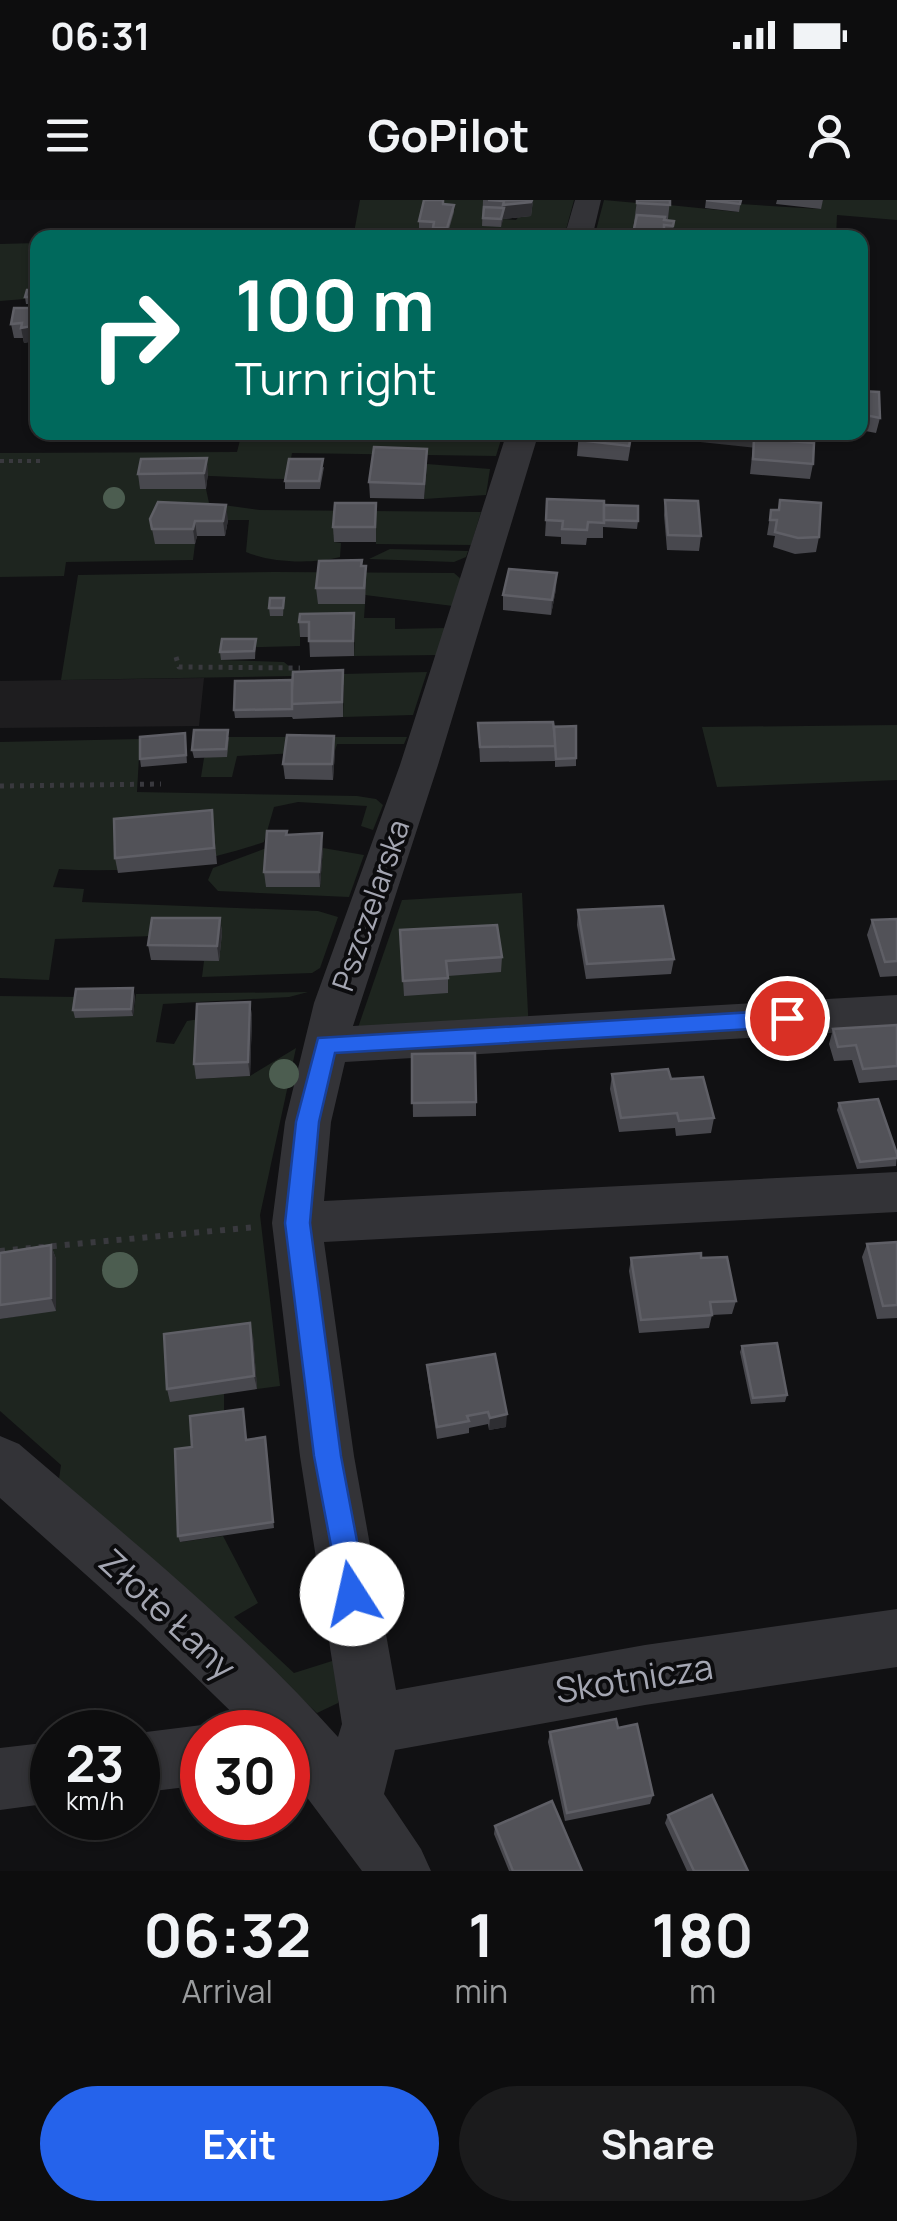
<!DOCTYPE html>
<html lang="en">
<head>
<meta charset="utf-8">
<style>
  :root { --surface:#0d0d0e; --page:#1b1b1c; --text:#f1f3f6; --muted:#9a9c9e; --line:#2d2d2e; --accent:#2563eb }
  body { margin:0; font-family:Manrope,sans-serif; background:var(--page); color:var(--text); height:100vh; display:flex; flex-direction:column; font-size:38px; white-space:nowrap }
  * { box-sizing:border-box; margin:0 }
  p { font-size:32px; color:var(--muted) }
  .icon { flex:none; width:55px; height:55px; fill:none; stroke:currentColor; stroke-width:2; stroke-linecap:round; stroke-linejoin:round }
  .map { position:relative; height:1671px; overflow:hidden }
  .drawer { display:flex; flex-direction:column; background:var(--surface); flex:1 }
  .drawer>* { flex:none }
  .top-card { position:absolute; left:30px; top:30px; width:838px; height:210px; border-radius:20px; box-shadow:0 2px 8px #0004,0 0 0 2px var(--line); background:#00695c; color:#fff; overflow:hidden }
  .speed { position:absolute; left:30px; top:1510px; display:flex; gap:20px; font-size:50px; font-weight:700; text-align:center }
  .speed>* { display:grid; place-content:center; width:130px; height:130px; border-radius:50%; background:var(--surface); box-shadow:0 2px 8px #0004,0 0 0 2px var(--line); line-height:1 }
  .speed small { font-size:25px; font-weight:400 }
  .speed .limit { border:15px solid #d22; background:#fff; color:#111 }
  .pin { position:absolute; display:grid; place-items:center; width:85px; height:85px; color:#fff; margin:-42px; border:5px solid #fff; border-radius:50%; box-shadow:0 2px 10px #0007 }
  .me { position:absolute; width:110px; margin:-55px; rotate:350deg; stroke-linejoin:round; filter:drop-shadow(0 0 8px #0008) }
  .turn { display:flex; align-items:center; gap:35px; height:210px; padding:0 40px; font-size:45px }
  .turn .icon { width:130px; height:130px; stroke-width:2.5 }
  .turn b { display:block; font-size:70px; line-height:85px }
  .eta { display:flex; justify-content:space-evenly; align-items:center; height:170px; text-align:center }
  .eta b { font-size:60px; font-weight:700; line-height:70px }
  .button { display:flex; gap:20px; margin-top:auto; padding:20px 40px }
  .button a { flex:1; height:115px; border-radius:60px; background:var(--accent); color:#fff; font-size:40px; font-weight:700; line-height:115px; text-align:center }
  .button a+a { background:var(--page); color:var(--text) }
  .status { display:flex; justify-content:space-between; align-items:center; height:70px; padding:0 50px; background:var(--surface); direction:ltr }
  .status svg { height:28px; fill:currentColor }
  header { display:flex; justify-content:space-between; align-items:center; height:130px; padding:0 40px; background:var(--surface); font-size:45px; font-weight:700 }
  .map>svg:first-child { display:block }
  .built { fill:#1e1d1f }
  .green { fill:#1e251f }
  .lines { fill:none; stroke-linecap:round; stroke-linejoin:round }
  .path-far2 { stroke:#39393e; stroke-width:4; stroke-dasharray:4 5; stroke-linecap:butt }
  .path-far1 { stroke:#39393e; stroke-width:5; stroke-dasharray:4 6; stroke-linecap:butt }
  .path { stroke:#39393e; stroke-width:6; stroke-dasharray:5 8; stroke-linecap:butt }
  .minor { fill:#333337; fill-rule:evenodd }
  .tree { fill:#4c5d50 }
  .wall { fill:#48484e }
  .shaded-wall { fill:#2e2e32 }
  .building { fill:#525258; stroke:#5f5f66; stroke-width:2.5 }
  .route { fill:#2563eb; stroke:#184099; stroke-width:2.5 }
  .labels { text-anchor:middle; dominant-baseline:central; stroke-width:8; stroke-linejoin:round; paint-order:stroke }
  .street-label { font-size:30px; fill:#a4a6b2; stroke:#0c0c0e }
  .near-street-label { font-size:35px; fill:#a4a6b2; stroke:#0c0c0e }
</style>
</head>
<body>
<div class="status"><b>06:31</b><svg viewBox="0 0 49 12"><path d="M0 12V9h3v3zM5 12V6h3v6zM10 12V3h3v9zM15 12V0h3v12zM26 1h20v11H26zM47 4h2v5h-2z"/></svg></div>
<header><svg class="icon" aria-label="menu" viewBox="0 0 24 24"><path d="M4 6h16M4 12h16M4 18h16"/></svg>GoPilot<svg class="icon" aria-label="person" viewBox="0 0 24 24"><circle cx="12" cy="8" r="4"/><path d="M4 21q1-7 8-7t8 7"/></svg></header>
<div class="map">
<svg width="897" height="1671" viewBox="0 0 897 1671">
  <rect width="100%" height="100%" fill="#111113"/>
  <path class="built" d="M 204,478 L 199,526 L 0,528 L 0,481 Z"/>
  <g class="green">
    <path d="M 360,0 L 488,0 L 501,26 L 503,19 L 516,20 L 533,0 L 574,0 L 564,37 L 353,38 Z"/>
    <path d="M 604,0 L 637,3 L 636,18 L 668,19 L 669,5 L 738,12 L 740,4 L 820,9 L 823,0 L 897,0 L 897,20 L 837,15 L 836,37 L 594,38 Z"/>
    <path d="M 37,43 L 37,98 L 0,101 L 0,44 Z"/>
    <path d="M 242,232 L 503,233 L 496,256 L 292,253 L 287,279 C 239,278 192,274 144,274 L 141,288 L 206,289 L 209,303 L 260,310 L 481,312 L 471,345 L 376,344 L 376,319 L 334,342 L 341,343 L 340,357 C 313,364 272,363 246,352 L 249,320 L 201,320 L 155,344 L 195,344 L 193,360 L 66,362 L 64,376 L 0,377 L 0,253 L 237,252 Z"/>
    <path d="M 427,264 L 490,269 L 486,295 L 424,299 Z"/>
    <path d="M 390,349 L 468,351 L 466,357 L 454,362 L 369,359 Z"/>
    <path d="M 274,372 L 454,373 L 461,379 L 453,406 L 365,395 L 366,382 L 318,404 L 365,404 L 364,418 L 395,418 L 395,429 L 446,428 L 438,455 L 354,456 L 355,429 L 300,437 L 300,446 L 223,448 L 221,460 L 284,462 L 300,475 L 427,472 L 413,515 L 343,517 L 344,485 L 293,476 L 61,480 L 78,375 Z"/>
    <path d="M 897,525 L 897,580 L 717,587 L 702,527 Z"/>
    <path d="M 229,537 L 407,537 L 404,544 L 337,544 L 335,551 L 237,556 L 232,577 L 201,577 L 204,558 Z"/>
    <path d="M 140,539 L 137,592 L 357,596 L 376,599 L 383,605 L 373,630 L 361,626 L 367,606 L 298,602 L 274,607 L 264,642 C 196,665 130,674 59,669 L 53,687 L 84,689 L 82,702 L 318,711 L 338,717 L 320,768 L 312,773 L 202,777 L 204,761 L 154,736 L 55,739 L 49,780 L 0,778 L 0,542 Z"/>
    <path d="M 269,647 L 320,687 L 323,648 L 364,655 L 349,697 L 218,691 L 208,680 L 213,668 Z"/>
    <path d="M 522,693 L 529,833 L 352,845 L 402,700 Z"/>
    <path d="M 308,792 L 289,797 L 163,804 L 156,842 L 174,844 L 187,821 L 199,819 L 197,879 L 250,876 L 296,848 L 260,1015 L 280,1186 L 257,1189 L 252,1136 L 224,1193 L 224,1217 L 194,1253 L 181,1342 L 223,1336 L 258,1403 L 234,1417 L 294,1473 L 348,1456 L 338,1503 L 317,1513 L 59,1279 L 61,1265 L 0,1211 L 0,1119 L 56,1110 L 0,1068 L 0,796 L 79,797 L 133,816 L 136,794 Z"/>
  </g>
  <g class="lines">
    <path class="path-far2" d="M 0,261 L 45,261"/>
    <g class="path-far1">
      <path d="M 176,457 L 179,467 L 300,468"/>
      <path d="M 0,586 L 161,584"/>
    </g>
    <path class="path" d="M 0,1051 L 256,1027"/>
    <g class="minor">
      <path d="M 575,0 L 601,0 L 592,38 L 564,38 Z"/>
      <path d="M 507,232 L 539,232 L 438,565 L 353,826 L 897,795 L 897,829 L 345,862 L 331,922 L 324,1001 L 897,972 L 897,1012 L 324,1042 L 354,1256 L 396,1490 L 645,1445 L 897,1409 L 897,1467 L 645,1505 L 395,1550 L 384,1594 L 421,1649 L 431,1671 L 362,1671 L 288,1572 L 288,1532 L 252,1532 L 141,1424 L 0,1298 L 0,1236 L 19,1244 C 128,1338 242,1429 338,1537 L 342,1524 L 300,1256 L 272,1023 L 285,922 L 314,803 L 400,565 Z"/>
      <path d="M 676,232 L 796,232 L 807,235 L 812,242 L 807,249 L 796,252 L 691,241 L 680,239 Z"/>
      <path d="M 202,1525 L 221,1532 L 202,1532 L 202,1585 L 138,1593 L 138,1533 Z"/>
      <path d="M 52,1542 L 52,1603 L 0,1610 L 0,1548 Z"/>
    </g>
  </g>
  <g class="tree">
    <circle cx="114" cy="298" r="11"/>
    <circle cx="284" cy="874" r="15"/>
    <circle cx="120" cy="1070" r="18"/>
  </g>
  <g class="wall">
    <path d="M 483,0 L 533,0 L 531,16 L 503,19 L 501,27 L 482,26 Z"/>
    <path d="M 637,0 L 670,0 L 668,19 L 664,20 L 674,21 L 673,32 L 632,38 Z"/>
    <path d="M 706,0 L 741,0 L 739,12 L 705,8 Z"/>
    <path d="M 777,0 L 823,0 L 821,9 L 776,4 Z"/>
    <path d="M 444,4 L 454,5 L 454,12 L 447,36 L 433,35 L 433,29 L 419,29 L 419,21 Z"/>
    <path d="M 38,90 L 38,140 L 24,143 L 23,138 L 14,138 L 11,124 L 35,108 L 35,104 L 26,104 L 25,97 Z"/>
    <path d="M 860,191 L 880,218 L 876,233 L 860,230 Z"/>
    <path d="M 295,232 L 358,232 L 357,240 L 295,239 Z"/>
    <path d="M 579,232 L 633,232 L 628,261 L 577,256 Z"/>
    <path d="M 754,238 L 813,264 L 810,279 L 750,274 Z"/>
    <path d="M 427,264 L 424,299 L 370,298 L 369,282 Z"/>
    <path d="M 324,267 L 320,289 L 285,289 L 285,281 Z"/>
    <path d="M 208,273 L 206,289 L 140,289 L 138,274 Z"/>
    <path d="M 665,300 L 701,336 L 699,351 L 667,350 L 664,315 Z"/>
    <path d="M 376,303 L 376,342 L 334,342 L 333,327 Z"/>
    <path d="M 604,305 L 638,321 L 637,329 L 603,327 L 603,338 L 587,338 L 586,345 L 561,344 L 561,337 L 545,336 L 546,320 Z"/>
    <path d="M 771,310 L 819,337 L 816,352 L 795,354 L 773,347 L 775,336 L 767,335 Z"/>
    <path d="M 150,319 L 228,320 L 225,336 L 197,336 L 195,344 L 155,344 Z"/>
    <path d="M 362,366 L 366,381 L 365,404 L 318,404 L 316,388 Z"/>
    <path d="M 556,389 L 551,415 L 503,410 L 503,395 Z"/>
    <path d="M 284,398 L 283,416 L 270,416 L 269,408 Z"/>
    <path d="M 354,413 L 354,456 L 310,457 L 309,437 L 300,437 L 299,422 Z"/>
    <path d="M 256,439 L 255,459 L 221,460 L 220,452 Z"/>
    <path d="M 343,470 L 343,517 L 293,519 L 292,517 L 235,518 L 234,510 L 292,480 Z"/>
    <path d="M 478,523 L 576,526 L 576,566 L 555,567 L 555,561 L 480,562 Z"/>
    <path d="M 185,533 L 187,563 L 141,567 L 140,559 Z"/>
    <path d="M 229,537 L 227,557 L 194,558 L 192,550 Z"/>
    <path d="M 335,551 L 333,580 L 285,579 L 283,564 Z"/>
    <path d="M 212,610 L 217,664 L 118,673 L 115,658 Z"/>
    <path d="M 287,635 L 323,648 L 320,687 L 266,687 L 264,672 Z"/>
    <path d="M 578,710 L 674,759 L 671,774 L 586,779 L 577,725 Z"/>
    <path d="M 220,718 L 222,733 L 219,761 L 151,760 L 148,745 Z"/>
    <path d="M 897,719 L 897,776 L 880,777 L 867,735 L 872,720 Z"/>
    <path d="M 400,730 L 502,757 L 501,772 L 448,776 L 448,793 L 404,796 Z"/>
    <path d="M 135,796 L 133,816 L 75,818 L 73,810 Z"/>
    <path d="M 250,802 L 252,817 L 250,876 L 196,879 L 194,864 Z"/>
    <path d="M 897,825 L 897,880 L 859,883 L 852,860 L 834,861 L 829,844 L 833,829 Z"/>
    <path d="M 412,854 L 476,902 L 476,916 L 413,917 Z"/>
    <path d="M 612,874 L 671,879 L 714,918 L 711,933 L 676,936 L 675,928 L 619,932 L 610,889 Z"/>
    <path d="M 839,903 L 897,954 L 896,966 L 857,969 L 837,910 Z"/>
    <path d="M 897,1042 L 897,1118 L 877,1119 L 862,1057 L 867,1044 Z"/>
    <path d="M 51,1045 L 56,1059 L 56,1111 L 0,1119 L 0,1053 Z"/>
    <path d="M 631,1058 L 701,1058 L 736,1101 L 732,1114 L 712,1115 L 709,1128 L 639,1133 L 629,1071 Z"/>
    <path d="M 253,1136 L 257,1189 L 170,1202 L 167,1189 Z"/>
    <path d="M 742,1146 L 787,1195 L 785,1202 L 751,1204 L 740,1152 Z"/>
    <path d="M 427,1165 L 506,1227 L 489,1230 L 488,1224 L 469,1228 L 469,1233 L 437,1239 L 428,1178 Z"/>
    <path d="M 243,1209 L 246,1240 L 265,1237 L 274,1328 L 180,1342 L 178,1336 L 192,1247 Z"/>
    <path d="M 550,1532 L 653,1595 L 650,1604 L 565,1621 L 548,1542 Z"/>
    <path d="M 668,1615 L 748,1671 L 687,1671 L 665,1623 Z"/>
    <path d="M 495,1626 L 582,1671 L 509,1671 L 494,1634 Z"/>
  </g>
  <g class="shaded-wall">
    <path d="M 533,0 L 531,16 L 503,19 L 501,27 L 503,5 Z"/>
    <path d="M 38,125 L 38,140 L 24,143 L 21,128 Z"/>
    <path d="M 207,258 L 208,273 L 206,289 L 204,273 Z"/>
    <path d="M 226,305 L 228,320 L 225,336 L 223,321 Z"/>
    <path d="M 195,321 L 197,336 L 195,344 L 193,329 Z"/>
    <path d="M 557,373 L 556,389 L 551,415 L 552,400 Z"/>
    <path d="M 334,536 L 335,551 L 333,580 L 332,564 Z"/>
    <path d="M 322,633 L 323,648 L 320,687 L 319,672 Z"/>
    <path d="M 220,718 L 222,733 L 219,761 L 217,746 Z"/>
    <path d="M 133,788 L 135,796 L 133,816 L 131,809 Z"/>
    <path d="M 250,802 L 252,817 L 250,876 L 248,862 Z"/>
    <path d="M 51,1045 L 56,1059 L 56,1111 L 51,1098 Z"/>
    <path d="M 250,1123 L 253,1136 L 257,1189 L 254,1176 Z"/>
    <path d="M 507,1214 L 506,1227 L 489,1230 L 490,1218 Z"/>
  </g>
  <g class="building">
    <path d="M 424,0 L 443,0 L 443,4 L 454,5 L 447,28 L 433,28 L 434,22 L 419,21 Z"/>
    <path d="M 488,0 L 532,0 L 531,2 L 503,5 L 504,1 Z"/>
    <path d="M 637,0 L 670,0 L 670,5 L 637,3 Z"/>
    <path d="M 706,0 L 741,0 L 740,4 Z"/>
    <path d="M 484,7 L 504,8 L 501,19 L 483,18 Z"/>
    <path d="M 637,15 L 665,17 L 664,20 L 674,21 L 673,26 L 664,25 L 664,32 L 704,35 L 704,38 L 632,38 Z"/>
    <path d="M 483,34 L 518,35 L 518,38 L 482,38 Z"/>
    <path d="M 27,90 L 38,90 L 37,97 L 25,97 Z"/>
    <path d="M 38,95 L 38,125 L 21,128 L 22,123 L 11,124 L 14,108 L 35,108 Z"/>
    <path d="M 860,191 L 879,192 L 880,218 L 860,214 Z"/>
    <path d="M 579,232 L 632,232 L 629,246 L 578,240 Z"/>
    <path d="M 754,238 L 814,243 L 813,264 L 753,259 Z"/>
    <path d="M 374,247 L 427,249 L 424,284 L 369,282 Z"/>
    <path d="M 207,258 L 204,273 L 138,274 L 141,259 Z"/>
    <path d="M 289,259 L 323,259 L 319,281 L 285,281 Z"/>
    <path d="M 547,299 L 604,301 L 604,323 L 588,322 L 587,330 L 562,329 L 563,321 L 546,320 Z"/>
    <path d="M 665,300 L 698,301 L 701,336 L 668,335 Z"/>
    <path d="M 780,300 L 821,303 L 819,337 L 798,338 L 775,332 L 777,320 L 770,320 L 771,310 L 779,310 Z"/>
    <path d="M 158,302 L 226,305 L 223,321 L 195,321 L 193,329 L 152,329 L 150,319 Z"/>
    <path d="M 335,303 L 376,303 L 375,327 L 333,327 Z"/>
    <path d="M 604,305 L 638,306 L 638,321 L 604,320 Z"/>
    <path d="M 362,360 L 361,366 L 366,366 L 364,388 L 316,388 L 319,361 Z"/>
    <path d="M 509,369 L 557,373 L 552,400 L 503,395 Z"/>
    <path d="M 270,398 L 284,398 L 283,408 L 269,408 Z"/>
    <path d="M 354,413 L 353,441 L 309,441 L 309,422 L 299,422 L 300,414 Z"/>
    <path d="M 222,439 L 256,439 L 254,451 L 220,452 Z"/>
    <path d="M 343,470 L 342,502 L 291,504 L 293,472 Z"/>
    <path d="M 292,480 L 292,509 L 234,510 L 235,481 Z"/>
    <path d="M 553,522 L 556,546 L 480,547 L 478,523 Z"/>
    <path d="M 576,526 L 576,558 L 556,559 L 554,527 Z"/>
    <path d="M 194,530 L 228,530 L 226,549 L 192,550 Z"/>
    <path d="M 185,533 L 186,555 L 140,559 L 140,537 Z"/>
    <path d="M 287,535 L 334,536 L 332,564 L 283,564 Z"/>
    <path d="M 212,610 L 214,648 L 115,658 L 114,619 Z"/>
    <path d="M 267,631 L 287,631 L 286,635 L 322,633 L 319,672 L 264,672 Z"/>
    <path d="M 663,706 L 674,759 L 587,764 L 578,710 Z"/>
    <path d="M 152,718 L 220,718 L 217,746 L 148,745 Z"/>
    <path d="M 897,719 L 897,761 L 885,762 L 872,720 Z"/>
    <path d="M 497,725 L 502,757 L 446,761 L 448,778 L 403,781 L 400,730 Z"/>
    <path d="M 133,788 L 131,809 L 73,810 L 76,789 Z"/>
    <path d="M 250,802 L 248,862 L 194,864 L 197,804 Z"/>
    <path d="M 897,825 L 897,866 L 863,869 L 856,845 L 838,847 L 833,829 Z"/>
    <path d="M 475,853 L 476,902 L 412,903 L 412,854 Z"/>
    <path d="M 668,869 L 671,879 L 703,877 L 714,918 L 679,921 L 677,913 L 621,918 L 612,874 Z"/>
    <path d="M 878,899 L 897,954 L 897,958 L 860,962 L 839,903 Z"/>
    <path d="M 897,1042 L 897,1105 L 883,1106 L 867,1044 Z"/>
    <path d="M 51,1045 L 51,1098 L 0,1105 L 0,1053 Z"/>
    <path d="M 701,1053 L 701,1058 L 727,1057 L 736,1101 L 710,1102 L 712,1115 L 641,1120 L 631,1058 Z"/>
    <path d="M 250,1123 L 254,1176 L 167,1189 L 164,1134 Z"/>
    <path d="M 777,1143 L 787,1195 L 753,1198 L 742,1146 Z"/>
    <path d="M 495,1154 L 507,1214 L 490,1218 L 488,1212 L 467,1216 L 469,1221 L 437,1227 L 427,1165 Z"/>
    <path d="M 243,1209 L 246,1240 L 265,1237 L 273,1322 L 178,1336 L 175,1249 L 192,1247 L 190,1216 Z"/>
    <path d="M 616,1519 L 618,1528 L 637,1524 L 653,1595 L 567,1613 L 550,1532 Z"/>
    <path d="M 712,1595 L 748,1671 L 694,1671 L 668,1615 Z"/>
    <path d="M 552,1601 L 582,1671 L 513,1671 L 495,1626 Z"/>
  </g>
  <path class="route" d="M 787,810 L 798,818 L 787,827 L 335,853 L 319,922 L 310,1023 L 341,1256 L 367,1394 L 362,1404 L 352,1408 L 342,1404 L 314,1256 L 285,1023 L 296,922 L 318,838 Z"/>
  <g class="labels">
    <g class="street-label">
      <text transform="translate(370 705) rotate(-71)">Pszczelarska</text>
    </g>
    <g class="near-street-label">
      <text transform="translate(168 1414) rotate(43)">Złote Łany</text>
      <text transform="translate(634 1478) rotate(-9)">Skotnicza</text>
    </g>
  </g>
</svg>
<div class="speed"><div>23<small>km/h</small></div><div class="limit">30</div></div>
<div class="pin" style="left:787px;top:818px;background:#d93025"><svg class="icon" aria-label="arrive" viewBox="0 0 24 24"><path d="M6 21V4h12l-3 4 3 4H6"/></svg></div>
<svg class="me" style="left:352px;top:1394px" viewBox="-20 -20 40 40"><circle r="19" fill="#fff"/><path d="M0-13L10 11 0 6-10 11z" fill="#2563eb"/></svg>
<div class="top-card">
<div class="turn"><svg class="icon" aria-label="right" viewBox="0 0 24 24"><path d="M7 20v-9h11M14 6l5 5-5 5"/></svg><div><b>100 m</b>Turn right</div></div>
</div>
</div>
<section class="drawer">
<div class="eta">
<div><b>06:32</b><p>Arrival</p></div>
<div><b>1</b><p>min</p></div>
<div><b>180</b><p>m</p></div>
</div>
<div class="button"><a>Exit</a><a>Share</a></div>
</section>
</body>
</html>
